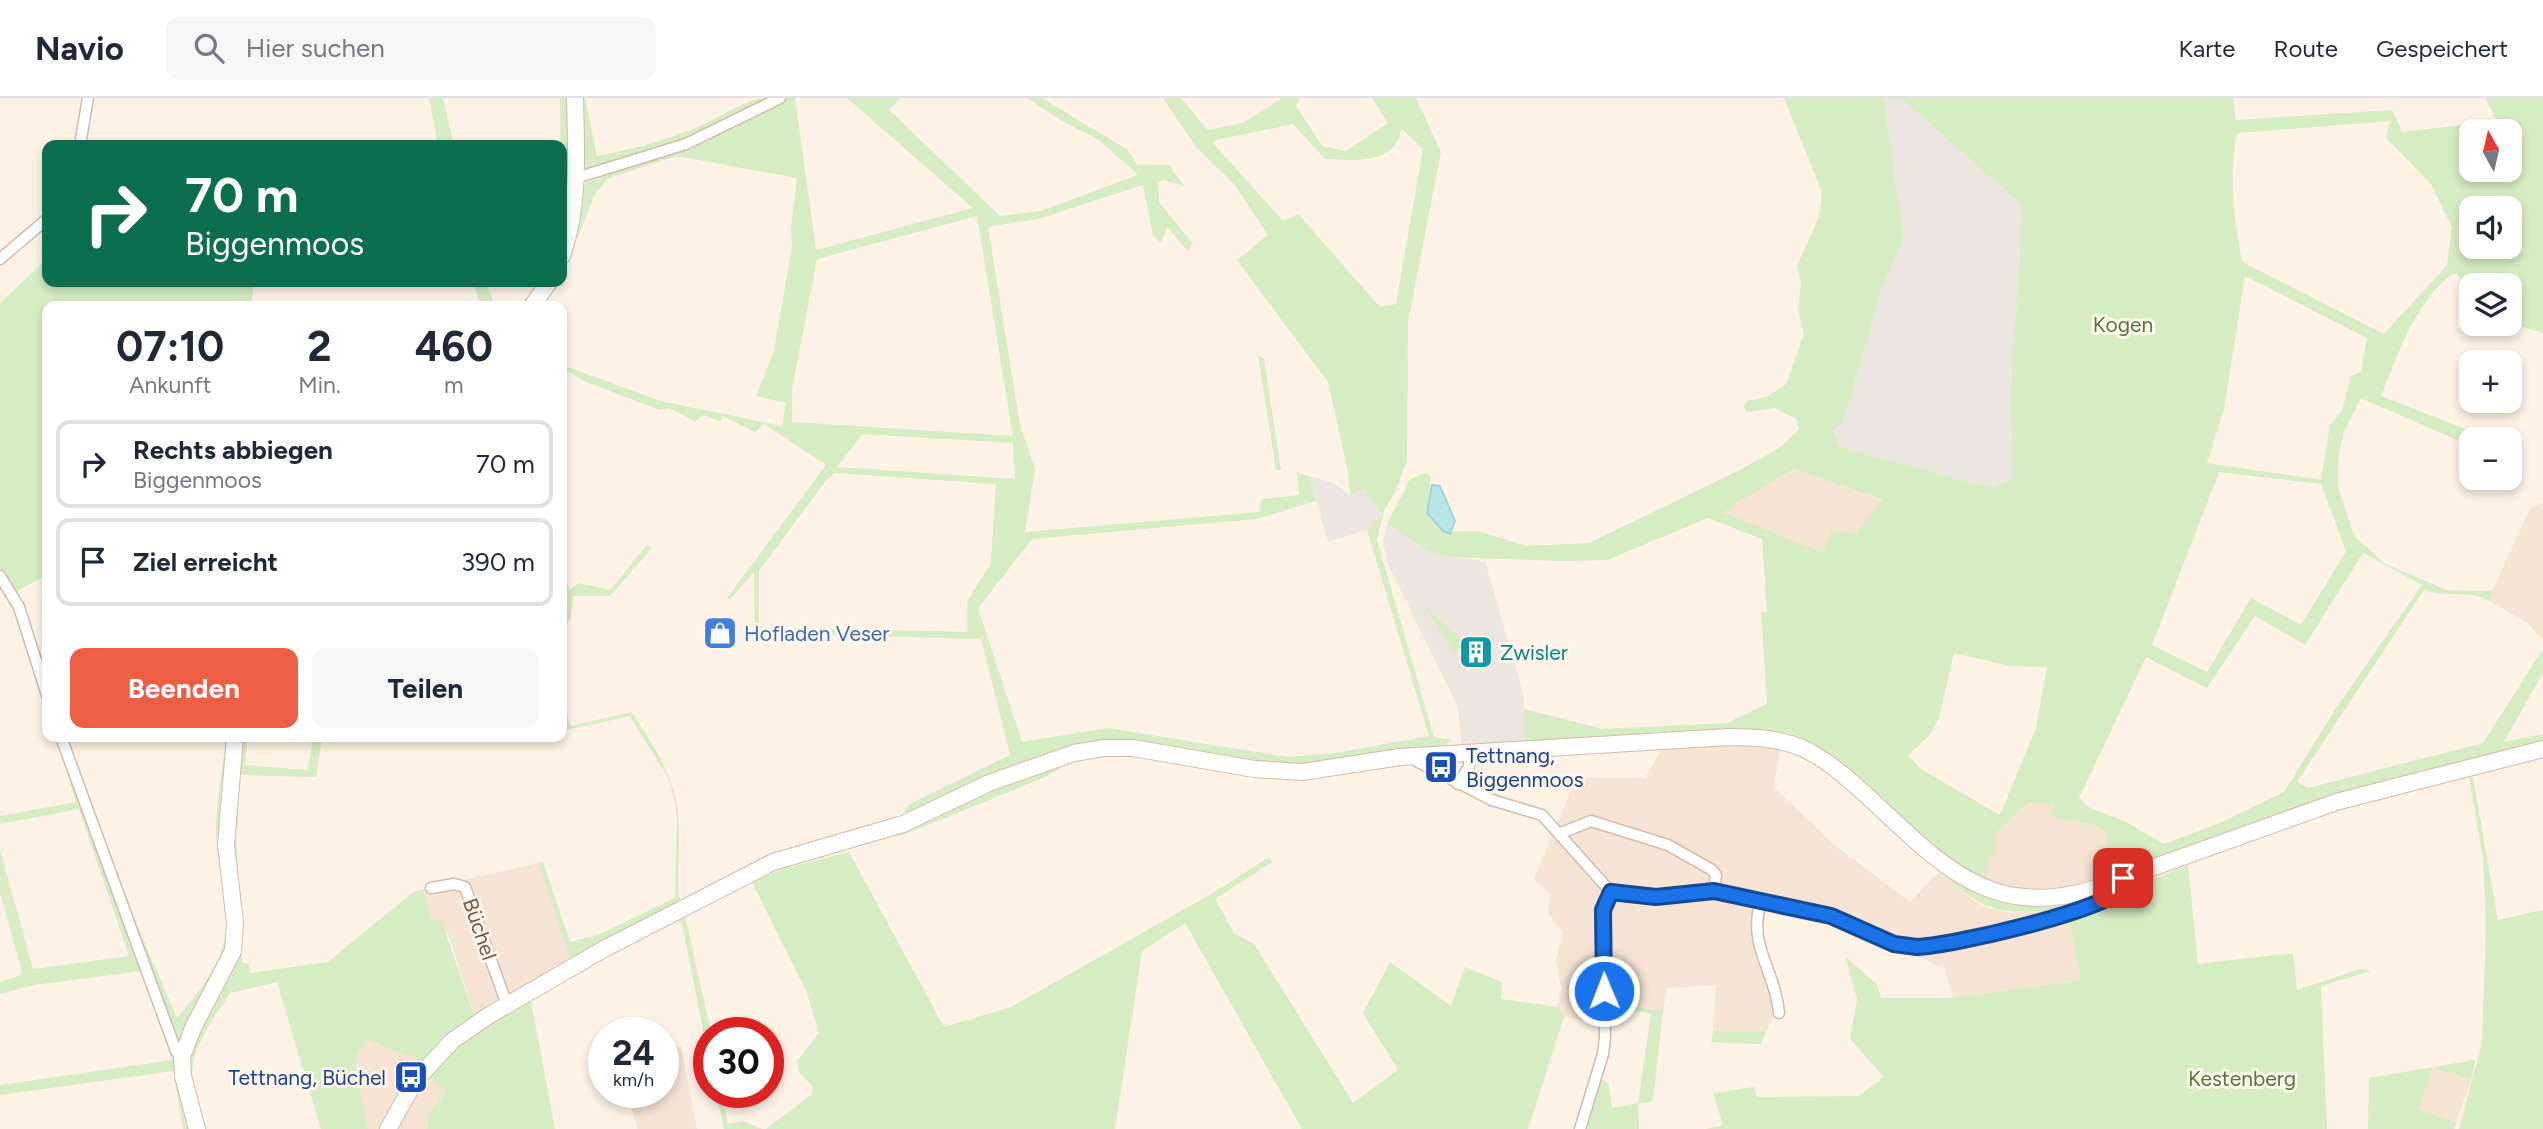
<!DOCTYPE html>
<html lang="de">
<head>
<meta charset="utf-8">
<style>
  :root { --surface:#fff; --page:#f6f6f7; --text:#1f2937; --muted:#747a83; --line:#e0e1e3; --accent:#ed5e44 }
  body { margin:0; font-family:Figtree,sans-serif; background:var(--page); color:var(--text); height:100vh; display:flex; flex-direction:column; font-size:26px; white-space:nowrap }
  * { box-sizing:border-box; margin:0 }
  p { font-size:23px; color:var(--muted) }
  .icon { flex:none; width:38px; height:38px; fill:none; stroke:currentColor; stroke-width:2; stroke-linecap:round; stroke-linejoin:round }
  .map { position:relative; flex:1; overflow:hidden }
  .drawer { position:absolute; left:42px; top:203px; width:525px; height:441px; display:flex; flex-direction:column; background:var(--surface); border-radius:14px; box-shadow:0 4px 10px #0003 }
  .drawer>* { flex:none }
  .guide { position:absolute; left:42px; top:42px; width:525px; height:147px; border-radius:14px; box-shadow:0 4px 10px #0003; background:#0b6e4f; color:#fff; overflow:hidden }
  .needle { width:46px; rotate:352deg }
  .tools { position:absolute; left:2459px; top:21px; display:grid; gap:14px }
  .tools a { display:grid; place-items:center; width:63px; height:63px; border-radius:14px; background:var(--surface); box-shadow:0 4px 10px #0003; font-size:35px }
  .speed { position:absolute; left:588px; top:919px; display:flex; gap:14px; font-size:35px; font-weight:700; text-align:center }
  .speed>* { display:grid; place-content:center; width:91px; height:91px; border-radius:50%; background:var(--surface); box-shadow:0 4px 10px #0003; line-height:1 }
  .speed small { font-size:18px; font-weight:400 }
  .speed .limit { border:10px solid #d22; background:#fff; color:#111 }
  .pin { position:absolute; display:grid; place-items:center; width:60px; height:60px; color:#fff; margin:-30px; border-radius:14px; box-shadow:0 4px 10px #0006 }
  .me { position:absolute; width:77px; margin:-38px; rotate:359deg; stroke-linejoin:round; filter:drop-shadow(0 0 5px #0008) }
  .turn { display:flex; align-items:center; gap:24px; height:147px; padding:0 28px; font-size:32px }
  .turn .icon { width:91px; height:91px; stroke-width:2.5 }
  .turn b { display:block; font-size:49px; line-height:60px }
  .eta { display:flex; justify-content:space-evenly; align-items:center; height:119px; text-align:center }
  .eta b { font-size:42px; font-weight:700; line-height:49px }
  .action { display:flex; gap:14px; margin-top:auto; padding:14px 28px }
  .action a { flex:1; height:80px; border-radius:14px; background:var(--accent); color:#fff; font-size:28px; font-weight:700; line-height:80px; text-align:center }
  .action a+a { background:var(--page); color:var(--text) }
  ul { padding:0; list-style:none }
  li { display:flex; align-items:center; gap:21px; height:88px; margin:0 14px 10px; padding:0 14px; border:4px solid var(--line); border-radius:14px }
  li div { flex:1 }
  li b { display:block; font-size:26px }
  li em { font-style:normal }
  header { display:flex; align-items:center; gap:42px; box-sizing:border-box; height:98px; padding:0 35px; background:var(--surface); border-bottom:2px solid var(--line) }
  header strong { font-size:33px }
  nav { display:flex; gap:38px; margin-inline-start:auto; font-size:24px }
  .search { width:490px; height:63px; background:var(--page); display:flex; align-items:center; gap:18px; box-sizing:border-box; padding:0 24px; border-radius:14px; color:var(--muted); font-size:26px }
  .map>svg:first-child { display:block }
  .residential { fill:#f5e3d3 }
  .industrial { fill:#ede5df }
  .green { fill:#d6ecc2; fill-rule:evenodd }
  .water { fill:#b8e5e8; stroke:#9ed5db; stroke-width:2 }
  .lines { fill:none; stroke-linecap:round; stroke-linejoin:round }
  .street-casing { stroke:#d2bbad; stroke-width:13 }
  .secondary-casing { stroke:#d5baaa; stroke-width:18 }
  .street { stroke:#fff; stroke-width:10 }
  .secondary { stroke:#fff; stroke-width:16 }
  .route-casing { stroke:#114b97; stroke-width:18 }
  .route { stroke:#1a73e8; stroke-width:12 }
  .labels { text-anchor:middle; dominant-baseline:central; stroke-width:6; stroke-linejoin:round; paint-order:stroke }
  .park-label { font-size:21px; fill:#52783d; stroke:#fff6ec }
  .shop-label { font-size:21px; fill:#366cbe; stroke:#fff6ec; text-anchor:start }
  .culture-label { font-size:21px; fill:#0d838f; stroke:#fff6ec; text-anchor:start }
  .transit-label { font-size:21px; fill:#164399; stroke:#fff6ec; text-anchor:start }
  .street-label { font-size:21px; fill:#785648; stroke:#fff6ec }
</style>
</head>
<body>
<header>
<strong>Navio</strong>
<div class="search"><svg class="icon" aria-label="search" viewBox="0 0 24 24"><circle cx="10" cy="10" r="6"/><path d="M15 15l6 6"/></svg>Hier suchen</div>
<nav><a>Karte</a><a>Route</a><a>Gespeichert</a></nav>
</header>
<div class="map">
<svg width="2543" height="1031" viewBox="0 0 2543 1031">
  <rect width="100%" height="100%" fill="#fdf2e5"/>
  <g class="residential">
    <path d="M 1795,371 L 1884,403 L 1854,438 L 1823,455 L 1721,414 Z"/>
    <path d="M 2543,404 L 2543,543 L 2529,526 L 2488,502 L 2530,411 Z"/>
    <path d="M 1740,643 L 1781,647 L 1774,689 L 1833,746 L 1910,804 L 1939,774 L 1981,808 L 2012,815 L 2046,813 L 2049,823 L 2069,819 L 2081,882 L 1953,900 L 1945,871 L 1833,820 L 1761,804 L 1755,830 L 1779,910 L 1766,934 L 1713,933 L 1716,887 L 1667,890 L 1663,913 L 1607,905 L 1603,925 L 1564,919 L 1558,909 L 1561,890 L 1556,863 L 1563,835 L 1548,814 L 1550,797 L 1534,781 L 1576,680 L 1645,680 L 1664,648 Z"/>
    <path d="M 2028,704 L 2055,706 L 2052,719 L 2094,727 L 2106,734 L 2108,755 L 2093,776 L 2096,785 L 2059,796 L 1985,785 L 1988,759 L 1994,756 L 1996,735 Z"/>
    <path d="M 539,765 L 571,864 L 475,920 L 448,835 L 432,822 L 423,791 Z"/>
    <path d="M 368,941 L 424,964 L 384,1031 L 368,1031 L 354,961 Z"/>
    <path d="M 681,948 L 697,1031 L 638,1031 L 626,994 L 663,994 L 663,951 Z"/>
    <path d="M 2433,970 L 2471,982 L 2456,1025 L 2417,1012 Z"/>
    <path d="M 426,975 L 447,994 L 429,1013 L 427,1031 L 393,1031 Z"/>
  </g>
  <g class="industrial">
    <path d="M 1881,0 L 1901,0 L 2023,108 L 2010,304 L 2014,380 L 1992,390 L 1840,349 L 1833,332 L 1842,325 L 1847,312 L 1881,192 L 1904,141 Z"/>
    <path d="M 1309,378 L 1334,385 L 1350,398 L 1365,391 L 1382,418 L 1367,432 L 1328,444 Z"/>
    <path d="M 1387,426 L 1426,452 L 1449,459 L 1485,463 L 1523,595 L 1526,648 L 1462,653 L 1458,609 L 1388,466 L 1383,445 Z"/>
  </g>
  <g class="green">
    <path d="M 429,0 L 443,0 L 454,47 L 438,47 Z"/>
    <path d="M 560,0 L 572,0 L 573,69 L 562,144 Z"/>
    <path d="M 580,0 L 585,0 L 597,58 C 630,52 662,43 693,31 C 718,22 743,0 770,0 L 688,40 L 587,72 L 581,69 Z"/>
    <path d="M 786,0 L 795,0 L 816,152 L 973,110 L 847,0 L 900,0 L 889,12 L 1000,118 L 1041,113 L 1138,77 L 1099,42 L 1062,23 L 1027,0 L 1042,0 L 1128,52 L 1137,67 L 1169,67 L 1184,88 L 1164,82 L 1158,84 L 1159,104 L 1192,145 L 1188,153 L 1167,129 L 1161,145 L 1153,137 L 1143,87 L 1038,121 L 988,129 L 1020,327 L 1035,371 L 1025,434 L 1259,414 L 1262,401 L 1299,397 L 1297,375 L 1309,378 L 1316,403 L 1256,421 L 1032,441 L 978,510 L 1022,644 L 1108,630 L 1287,659 L 1335,655 L 1429,638 L 1367,432 L 1382,417 L 1365,391 L 1350,398 L 1348,373 L 1328,284 L 1237,162 L 1268,137 L 1235,87 L 1196,49 L 1163,0 L 1181,0 L 1207,32 L 1243,25 L 1282,0 L 1300,0 L 1296,8 L 1322,48 L 1346,53 L 1388,25 L 1372,0 L 1416,0 L 1441,54 L 1408,224 L 1407,362 L 1396,392 L 1384,413 L 1377,442 L 1434,639 L 1452,642 L 1438,651 L 1316,666 L 1280,667 L 1124,644 L 913,714 L 903,714 L 910,706 L 1010,657 L 981,541 L 789,536 L 755,540 L 754,474 L 730,502 L 727,500 L 826,367 L 764,326 L 755,334 L 723,318 L 720,323 L 703,317 L 695,324 L 670,310 L 660,312 L 589,285 L 562,271 L 562,267 L 661,303 L 782,328 L 786,305 L 756,298 L 774,253 L 792,148 L 791,129 L 797,80 L 676,58 L 607,81 L 594,98 L 562,179 L 562,172 L 577,135 L 582,89 L 588,84 L 685,50 L 726,33 ZM 1293,26 L 1325,61 C 1353,62 1397,68 1401,30 L 1423,51 L 1396,206 L 1380,209 L 1298,116 L 1283,123 L 1213,45 L 1216,42 ZM 977,118 L 1013,338 L 792,324 L 792,291 L 817,161 ZM 862,336 L 1013,345 L 1015,381 L 837,369 ZM 835,375 L 996,386 L 991,465 L 967,504 L 967,534 L 759,529 L 759,473 L 827,381 Z"/>
    <path d="M 1784,0 L 1883,0 L 1904,141 L 1881,192 L 1847,312 L 1842,325 L 1833,332 L 1840,349 L 1992,390 L 2014,380 L 2010,304 L 2023,108 L 1901,0 L 2233,0 L 2236,22 L 2392,12 L 2402,34 L 2496,23 L 2486,0 L 2543,0 L 2543,235 L 2510,225 L 2510,187 L 2471,187 L 2471,196 L 2457,176 L 2452,176 C 2413,207 2399,254 2381,298 L 2491,341 L 2471,341 L 2471,348 L 2361,300 L 2344,334 L 2338,360 L 2338,389 L 2354,438 L 2384,465 L 2446,492 L 2493,493 L 2488,502 C 2470,492 2445,500 2424,492 L 2297,684 L 2308,690 L 2483,645 L 2543,551 L 2543,574 L 2504,644 L 2543,636 L 2543,645 L 2096,785 L 2093,776 L 2108,755 L 2106,734 L 2094,727 L 2052,719 L 2054,706 L 2028,704 L 1996,735 L 1994,757 L 1988,759 L 1985,785 L 1972,778 L 1808,646 L 1526,648 L 1524,611 L 1602,631 L 1727,625 L 1767,606 L 1761,514 L 1767,514 L 1762,441 L 1708,420 L 1607,462 L 1562,463 L 1449,459 L 1426,452 L 1387,426 L 1410,381 L 1424,375 L 1431,378 L 1429,396 L 1434,420 L 1443,434 L 1477,433 L 1527,448 L 1589,445 L 1740,372 L 1778,351 L 1799,331 L 1796,321 L 1775,310 L 1747,314 L 1744,309 L 1747,303 L 1767,299 L 1786,286 L 1804,236 L 1798,212 L 1801,184 L 1797,168 L 1819,119 L 1822,94 ZM 2390,23 L 2386,40 L 2431,86 L 2452,129 L 2447,167 L 2384,236 L 2242,164 C 2234,119 2228,81 2237,35 ZM 2471,33 L 2510,33 L 2510,72 L 2471,72 ZM 2471,110 L 2510,110 L 2510,149 L 2471,149 ZM 2245,178 L 2367,240 L 2361,274 L 2351,278 L 2342,313 L 2330,327 L 2321,382 L 2207,365 L 2224,311 ZM 1794,371 L 1883,402 L 1883,403 L 1854,437 L 1832,431 L 1823,455 L 1722,414 ZM 2219,374 L 2321,386 L 2346,453 L 2301,527 L 2251,500 L 2207,574 L 2152,547 ZM 2363,455 L 2422,487 L 2336,610 L 2284,694 L 2220,725 L 2164,746 L 2124,723 L 2088,709 L 2079,700 L 2146,559 L 2207,590 L 2255,518 L 2305,547 ZM 1954,555 L 2010,568 L 2047,569 L 2036,630 L 2000,717 L 1922,672 L 1908,657 L 1929,638 L 1939,620 Z"/>
    <path d="M 47,161 L 47,184 L 261,184 L 254,185 L 251,208 L 47,208 L 47,477 L 15,494 L 0,472 L 0,205 Z"/>
    <path d="M 473,184 L 486,184 L 493,203 L 500,208 L 481,208 Z"/>
    <path d="M 1258,257 L 1264,261 L 1281,372 L 1276,372 Z"/>
    <path d="M 647,447 L 652,450 L 610,498 L 573,498 L 571,518 L 562,539 L 562,472 L 570,492 L 579,485 L 610,492 Z"/>
    <path d="M 1424,508 L 1456,537 L 1464,549 L 1454,555 Z"/>
    <path d="M 562,595 L 570,628 L 632,614 C 655,650 678,683 679,728 C 680,753 676,780 680,804 L 571,864 L 539,765 L 543,764 L 570,844 L 600,836 L 675,800 L 677,721 L 674,700 L 668,680 L 630,618 L 566,632 Z"/>
    <path d="M 56,639 L 58,639 L 172,950 L 172,958 L 177,964 L 193,1031 L 183,1031 L 173,973 L 0,997 L 0,987 L 172,962 L 142,873 L 34,887 L 0,896 L 0,884 L 21,877 L 22,873 L 0,795 L 0,752 L 33,871 L 129,858 L 79,711 L 0,726 L 0,718 L 76,704 Z"/>
    <path d="M 226,639 L 231,639 L 229,847 L 180,945 L 104,750 L 177,920 C 200,895 232,851 227,815 C 224,785 215,756 216,725 C 217,696 223,667 226,639 Z"/>
    <path d="M 241,639 L 248,639 L 245,667 L 307,672 L 314,639 L 322,639 L 316,679 L 239,677 L 238,730 L 236,731 L 239,807 L 232,736 Z"/>
    <path d="M 1074,661 L 1048,678 L 908,735 L 829,754 L 984,693 Z"/>
    <path d="M 2473,679 L 2498,822 L 2543,812 L 2543,1031 L 2459,1031 L 2482,945 L 2486,825 L 2483,761 L 2469,680 Z"/>
    <path d="M 849,754 L 944,929 L 1011,909 L 1213,795 L 1269,759 L 1272,764 L 1215,801 L 1234,835 L 1254,846 L 1353,1005 L 1398,972 L 1363,915 L 1390,864 L 1451,908 L 1465,869 L 1502,884 L 1501,901 L 1558,909 L 1564,919 L 1528,1031 L 1302,1031 L 1185,825 L 1142,853 L 1115,1031 L 766,1031 L 811,997 L 813,989 L 799,974 L 797,963 L 819,935 L 807,895 L 752,784 L 783,771 Z"/>
    <path d="M 2188,767 L 2198,866 L 2293,855 L 2297,892 L 2360,871 L 2371,873 L 2321,888 L 2327,1031 L 1706,1031 L 1723,1027 L 1713,995 L 1754,989 L 1757,999 L 1859,998 L 1884,979 L 1850,941 L 1857,901 L 1845,858 L 1877,887 L 1881,900 L 1953,900 L 2081,882 L 2069,819 C 2088,814 2116,808 2128,792 Z"/>
    <path d="M 1943,770 L 1989,798 L 2122,789 L 2068,813 L 2047,816 L 2046,813 C 1989,816 1982,809 1939,774 Z"/>
    <path d="M 423,791 L 432,822 L 441,822 L 475,920 L 424,964 L 368,942 L 354,961 L 368,1031 L 321,1031 L 277,884 L 230,895 C 215,919 187,954 193,984 C 195,1000 202,1016 207,1031 L 201,1031 L 188,985 L 191,945 L 241,838 L 242,865 L 249,866 L 250,875 L 328,864 L 412,795 Z"/>
    <path d="M 685,818 L 711,934 L 709,934 L 709,962 L 682,826 L 677,823 Z"/>
    <path d="M 530,898 L 555,1031 L 427,1031 L 429,1014 L 447,994 L 426,975 L 447,953 Z"/>
    <path d="M 1607,905 L 1663,913 L 1653,1003 L 1638,1006 L 1639,1031 L 1583,1031 L 1599,978 L 1609,987 L 1612,1010 L 1638,1005 L 1651,915 L 1607,911 Z"/>
    <path d="M 1713,933 L 1765,934 L 1766,934 L 1761,946 L 1711,944 Z"/>
    <path d="M 2475,962 L 2471,982 L 2433,970 L 2418,1011 L 2456,1025 L 2454,1031 L 2368,1031 L 2369,980 Z"/>
    <path d="M 716,994 L 721,994 L 728,1026 L 744,1023 L 762,1031 L 724,1031 Z"/>
  </g>
  <path class="water" d="M 1432,387 L 1440,388 L 1455,423 L 1450,436 L 1443,433 L 1427,415 Z"/>
  <g class="lines">
    <g class="street-casing">
      <g id="street">
        <path d="M 80,47 L 88,0"/>
        <path d="M 576,80 L 686,46 L 780,0"/>
        <path d="M 0,161 L 47,121"/>
        <path d="M 0,478 L 19,509 L 47,597"/>
        <path d="M 61,639 L 176,953 L 182,959"/>
        <path d="M 1415,658 L 1418,664 L 1492,702 L 1542,717 L 1611,794 L 1656,799 L 1714,793 L 1831,818 L 1894,846 L 1929,848 C 1973,839 2100,817 2127,788 L 2123,781"/>
        <path d="M 1458,686 L 1469,669 L 1469,655"/>
        <path d="M 1561,735 L 1591,723 L 1668,747 L 1712,772 L 1716,777 L 1714,793"/>
        <path d="M 431,790 L 454,786 L 465,789 L 507,907"/>
        <path d="M 1761,803 C 1747,848 1775,871 1779,915"/>
        <path d="M 1580,1031 L 1603,956 L 1605,939 L 1603,812 L 1611,794"/>
      </g>
    </g>
    <g class="secondary-casing">
      <g id="secondary">
        <path d="M 562,158 C 580,107 576,53 575,0"/>
        <path d="M 532,208 L 549,184"/>
        <path d="M 197,1031 L 183,978 L 182,959 L 193,930 L 233,853 L 235,825 L 226,747 L 235,639"/>
        <path d="M 388,1031 L 415,983 L 452,943 L 488,918 L 604,851 L 773,764 L 903,726 L 989,685 L 1074,655 L 1104,650 L 1133,650 L 1254,671 L 1302,674 L 1400,659 L 1728,639 C 1754,639 1778,640 1802,650 C 1826,661 1846,679 1866,697 C 1938,763 1987,823 2093,791 L 2336,704 L 2543,651"/>
      </g>
    </g>
    <use href="#street" class="street"/>
    <use href="#secondary" class="secondary"/>
  </g>
  <g class="lines">
    <g class="route-casing">
      <path id="route" d="M 1604,893 L 1603,812 L 1611,794 L 1656,799 L 1714,793 L 1831,818 L 1894,846 L 1917,849 C 1955,847 2104,813 2127,788 L 2123,780"/>
    </g>
    <use href="#route" class="route"/>
  </g>
  <defs>
    <g id="shop-square" transform="scale(1.75)"><rect x="-9" y="-9" width="18" height="18" rx="4" fill="#3f7fe0" stroke="#fff6ec"/><path d="M-5-2.5h2.3a2.7 3.5 0 0 1 5.4 0H5L5.5 6h-11ZM-1.5-2.5h3a1.5 2.3 0 0 0-3 0Z" fill="#fff"/></g>
    <g id="building-square" transform="scale(1.75)"><rect x="-9" y="-9" width="18" height="18" rx="4" fill="#0f9aa8" stroke="#fff6ec"/><path d="M-4-6H4V6H1V3H-1V6H-4ZM-2.5-4.3h1.7v1.8h-1.7ZM.8-4.3h1.7v1.8H.8ZM-2.5-1h1.7V.8h-1.7ZM.8-1h1.7V.8H.8Z" fill="#fff"/></g>
    <g id="bus-square" transform="scale(1.75)"><rect x="-9" y="-9" width="18" height="18" rx="4" fill="#1a4fb4" stroke="#fff6ec"/><path d="M-5-6H5V4H4V6H2V4H-2V6H-4V4H-5ZM-3.5-4V0h7V-4ZM-3.5 1.2v1.5H-2V1.2ZM2 1.2v1.5H3.5V1.2Z" fill="#fff"/></g>
  </defs>
  <g fill-rule="evenodd">
    <use href="#shop-square" x="720" y="535"/>
    <use href="#building-square" x="1476" y="554"/>
    <use href="#bus-square" x="1441" y="669"/>
    <use href="#bus-square" x="411" y="979"/>
  </g>
  <g class="labels">
    <g class="park-label">
      <text x="2123" y="226">Kogen</text>
      <text x="2242" y="980">Kestenberg</text>
    </g>
    <g class="shop-label">
      <text x="744" y="535">Hofladen Veser</text>
    </g>
    <g class="culture-label">
      <text x="1500" y="554">Zwisler</text>
    </g>
    <g class="transit-label">
      <text x="1466" y="657">Tettnang,<tspan x="1466" dy="24">Biggenmoos</tspan></text>
      <text x="386" y="979" text-anchor="end">Tettnang, Büchel</text>
    </g>
    <g class="street-label">
      <text transform="translate(480 831) rotate(71)">Büchel</text>
    </g>
  </g>
</svg>
<div class="tools">
<a><svg class="needle" viewBox="-14 -14 28 28"><path d="M0-13l5 13h-10z" fill="#e53935"/><path d="M0 13l5-13h-10z" fill="#747a83"/></svg></a>
<a><svg class="icon" aria-label="sound" viewBox="0 0 24 24"><path d="M4 9h4l5-4v14l-5-4H4zM17 9q2 3 0 6"/></svg></a>
<a><svg class="icon" aria-label="layers" viewBox="0 0 24 24"><path d="M12 4l9 5-9 5-9-5zM3 14l9 5 9-5"/></svg></a>
<a>+</a>
<a>−</a>
</div>
<div class="speed"><div>24<small>km/h</small></div><div class="limit">30</div></div>
<div class="pin" style="left:2123px;top:780px;background:#d93025"><svg class="icon" aria-label="arrive" viewBox="0 0 24 24"><path d="M6 21V4h12l-3 4 3 4H6"/></svg></div>
<svg class="me" style="left:1604px;top:893px" viewBox="-20 -20 40 40"><circle r="17" fill="#1a73e8" stroke="#fff" stroke-width="3"/><path d="M0-11L8 9 0 5-8 9z" fill="#fff"/></svg>
<div class="guide">
<div class="turn"><svg class="icon" aria-label="right" viewBox="0 0 24 24"><path d="M7 20v-9h11M14 6l5 5-5 5"/></svg><div><b>70 m</b>Biggenmoos</div></div>
</div>
<section class="drawer">
<div class="eta">
<div><b>07:10</b><p>Ankunft</p></div>
<div><b>2</b><p>Min.</p></div>
<div><b>460</b><p>m</p></div>
</div>
<ul>
<li><svg class="icon" aria-label="right" viewBox="0 0 24 24"><path d="M7 20v-9h11M14 6l5 5-5 5"/></svg><div><b>Rechts abbiegen</b><p>Biggenmoos</p></div><em>70 m</em></li>
<li><svg class="icon" aria-label="arrive" viewBox="0 0 24 24"><path d="M6 21V4h12l-3 4 3 4H6"/></svg><div><b>Ziel erreicht</b></div><em>390 m</em></li>
</ul>
<div class="action"><a>Beenden</a><a>Teilen</a></div>
</section>
</div>
</body>
</html>
